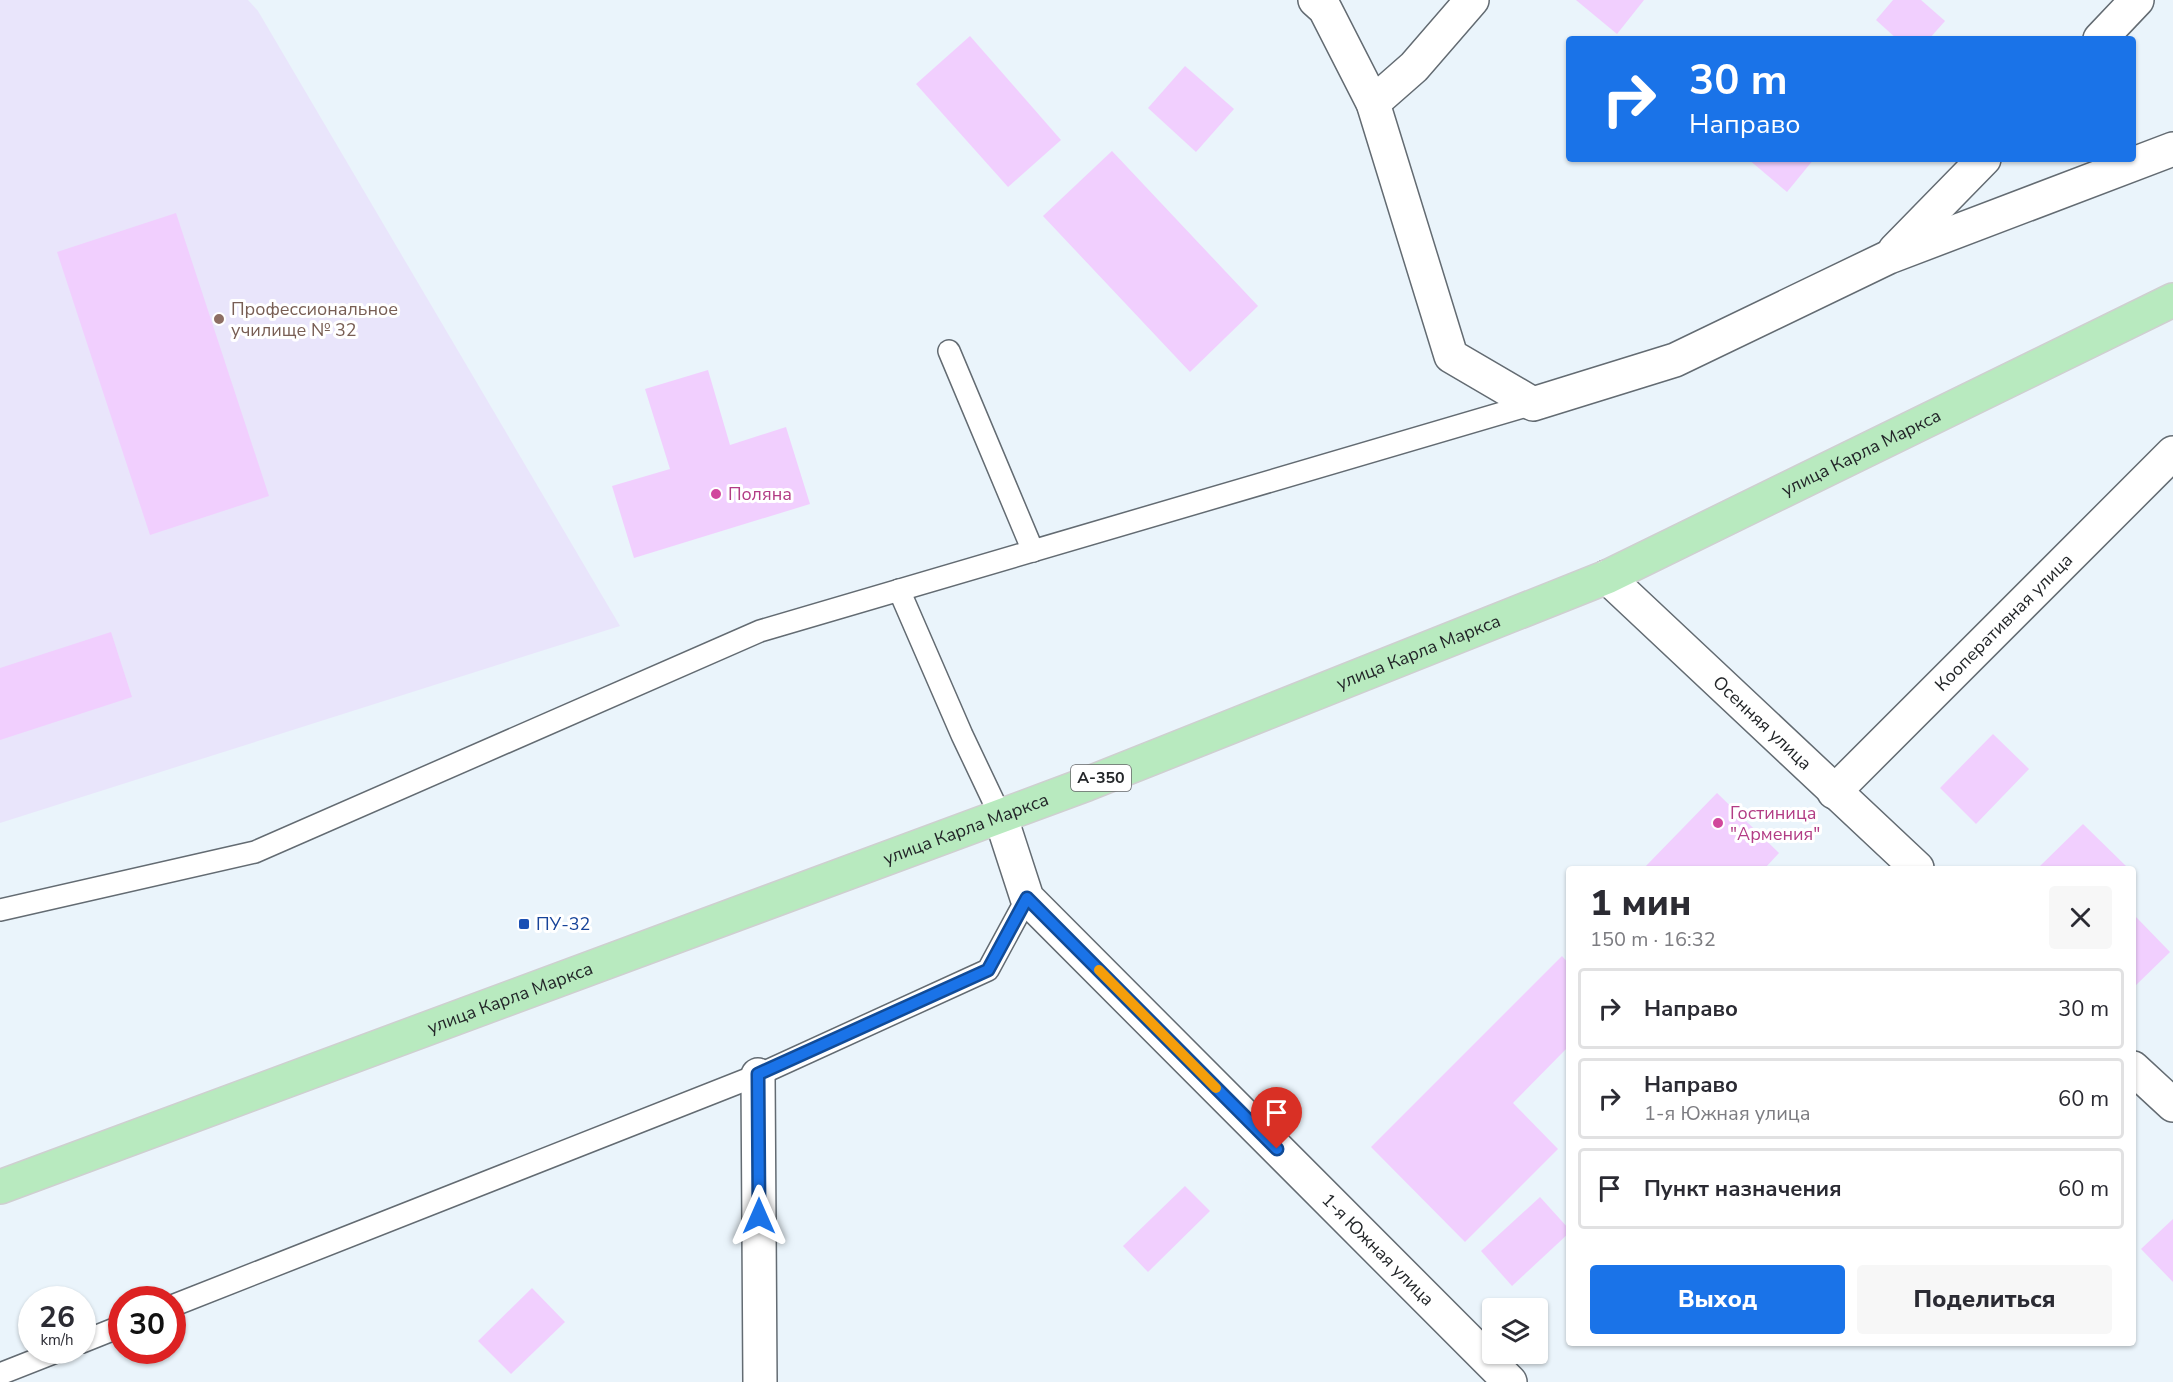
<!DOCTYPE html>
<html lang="ru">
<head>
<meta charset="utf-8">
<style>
  :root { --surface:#fff; --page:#f7f7f7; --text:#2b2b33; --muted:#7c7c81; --line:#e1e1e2; --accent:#1a73e8 }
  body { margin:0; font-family:"Nunito Sans",sans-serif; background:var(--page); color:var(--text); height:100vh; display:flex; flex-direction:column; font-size:22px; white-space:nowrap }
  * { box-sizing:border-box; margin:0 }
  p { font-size:20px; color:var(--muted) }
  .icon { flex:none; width:33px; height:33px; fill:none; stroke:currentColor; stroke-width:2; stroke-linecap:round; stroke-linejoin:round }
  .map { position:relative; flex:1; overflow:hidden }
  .side { position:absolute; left:1566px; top:866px; width:570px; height:480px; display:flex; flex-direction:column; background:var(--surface); border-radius:6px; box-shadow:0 2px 4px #0004 }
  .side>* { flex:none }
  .top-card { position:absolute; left:1566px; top:36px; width:570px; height:126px; border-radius:6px; box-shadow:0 2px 4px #0004; background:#1a73e8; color:#fff; overflow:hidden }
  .fabs { position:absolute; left:1482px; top:1298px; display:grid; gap:12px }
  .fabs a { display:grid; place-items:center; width:66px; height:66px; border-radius:6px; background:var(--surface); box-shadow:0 2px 4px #0004; font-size:30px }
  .speed { position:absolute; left:18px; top:1286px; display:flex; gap:12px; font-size:30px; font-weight:700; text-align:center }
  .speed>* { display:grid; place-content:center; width:78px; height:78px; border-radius:50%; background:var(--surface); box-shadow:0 2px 4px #0004; line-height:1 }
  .speed small { font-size:15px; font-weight:400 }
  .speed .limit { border:9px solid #d22; background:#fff; color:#111 }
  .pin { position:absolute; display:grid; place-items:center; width:51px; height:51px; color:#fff; margin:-62px -26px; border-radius:50% 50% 50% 0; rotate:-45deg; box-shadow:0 0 6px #0007 }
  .pin .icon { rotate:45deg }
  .me { position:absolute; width:66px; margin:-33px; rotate:0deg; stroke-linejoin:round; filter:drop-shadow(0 0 4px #0008) }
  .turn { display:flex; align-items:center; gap:21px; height:126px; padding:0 24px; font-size:27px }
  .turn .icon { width:78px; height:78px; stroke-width:2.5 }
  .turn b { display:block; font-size:42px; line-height:51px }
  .round { display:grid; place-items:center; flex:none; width:63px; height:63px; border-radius:6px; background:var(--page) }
  .summary { display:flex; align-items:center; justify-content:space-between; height:102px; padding:0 24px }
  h1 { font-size:36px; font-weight:800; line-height:45px }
  .action { display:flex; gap:12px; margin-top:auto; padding:12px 24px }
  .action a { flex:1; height:69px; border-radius:6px; background:var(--accent); color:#fff; font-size:24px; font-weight:800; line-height:69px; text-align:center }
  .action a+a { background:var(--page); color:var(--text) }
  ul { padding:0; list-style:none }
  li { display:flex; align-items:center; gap:18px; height:81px; margin:0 12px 9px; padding:0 12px; border:3px solid var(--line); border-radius:6px }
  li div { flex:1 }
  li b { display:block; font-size:22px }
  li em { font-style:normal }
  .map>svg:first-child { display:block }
  .education { fill:#e9e5fb }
  .building { fill:#f1cffe }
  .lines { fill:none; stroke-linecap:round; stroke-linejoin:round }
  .service-casing { stroke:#636b72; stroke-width:24 }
  .minor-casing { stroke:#636b72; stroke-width:36 }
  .trunk-casing { stroke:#cfcfd0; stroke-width:36 }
  .service { stroke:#fff; stroke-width:21 }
  .minor { stroke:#fff; stroke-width:33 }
  .trunk { stroke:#b8eabf; stroke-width:33 }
  .route-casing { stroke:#114b97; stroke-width:15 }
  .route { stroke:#1a73e8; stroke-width:10 }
  .slow { stroke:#f59e0b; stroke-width:10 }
  .education-dot { fill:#8d6e63; stroke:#fff; stroke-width:2 }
  .hotel-dot { fill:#d1479c; stroke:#fff; stroke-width:2 }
  .transit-dot { fill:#1a4fb4; stroke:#fff; stroke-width:2 }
  .labels { text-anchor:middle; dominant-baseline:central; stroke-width:6; stroke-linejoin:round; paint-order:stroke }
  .shield { fill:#fff; stroke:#656769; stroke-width:1.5 }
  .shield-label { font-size:16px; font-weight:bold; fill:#232629 }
  .education-label { font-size:18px; fill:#785e54; stroke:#fff; text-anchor:start }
  .street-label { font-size:18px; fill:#232629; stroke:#fff }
  .hotel-label { font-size:18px; fill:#b23c85; stroke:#fff; text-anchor:start }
  .transit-label { font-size:18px; fill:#164399; stroke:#fff; text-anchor:start }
</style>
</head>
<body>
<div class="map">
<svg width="2173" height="1382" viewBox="0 0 2173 1382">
  <rect width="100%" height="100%" fill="#eaf4fb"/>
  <path class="education" d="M 0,0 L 248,0 L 258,11 L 620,626 L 0,823 Z"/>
  <g class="building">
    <path d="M 1576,0 L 1644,0 L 1617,34 Z"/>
    <path d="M 1893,0 L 1921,0 L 1945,21 L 1929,39 L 1897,39 L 1876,20 Z"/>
    <path d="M 970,36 L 1061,140 L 1008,187 L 916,84 Z"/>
    <path d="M 1185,66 L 1234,109 L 1196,152 L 1148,108 Z"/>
    <path d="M 1112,151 L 1258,306 L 1190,372 L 1043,216 Z"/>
    <path d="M 1748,159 L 1814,159 L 1787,192 Z"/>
    <path d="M 176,213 L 269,496 L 150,535 L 57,252 Z"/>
    <path d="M 708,370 L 730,445 L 786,427 L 810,504 L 634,558 L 612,486 L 670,469 L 645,389 Z"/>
    <path d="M 111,632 L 132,697 L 0,740 L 0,668 Z"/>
    <path d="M 1993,734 L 2029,769 L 1976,824 L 1940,788 Z"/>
    <path d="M 1717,793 L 1779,853 L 1765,868 L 1644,868 Z"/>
    <path d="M 2083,824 L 2128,868 L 2038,868 Z"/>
    <path d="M 2136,917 L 2170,952 L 2133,988 L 2133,920 Z"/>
    <path d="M 1562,956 L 1569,964 L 1569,1046 L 1513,1103 L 1558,1149 L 1465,1242 L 1371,1147 Z"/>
    <path d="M 1185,1186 L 1210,1211 L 1148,1272 L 1123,1246 Z"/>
    <path d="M 1540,1197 L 1569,1229 L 1569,1233 L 1512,1286 L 1481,1251 Z"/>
    <path d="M 2173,1219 L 2173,1282 L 2141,1249 Z"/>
    <path d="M 532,1288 L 565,1322 L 511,1374 L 478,1341 Z"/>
  </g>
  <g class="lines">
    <g class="service-casing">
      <g id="service">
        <path d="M 949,351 L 1033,551"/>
        <path d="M 899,590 L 962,735 L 1000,815"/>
        <path d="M 0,910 L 255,852 L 760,631 L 1533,404"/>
        <path d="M 172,1306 L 758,1075 L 988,970 L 1027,898"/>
        <path d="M 82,1342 L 122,1326"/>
        <path d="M 0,1374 L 61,1350"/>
      </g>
    </g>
    <g class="minor-casing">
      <g id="minor">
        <path d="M 1315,0 L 1325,9 L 1373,103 L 1451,356 L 1533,404 L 1675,360 L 1889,257 L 2173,149"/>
        <path d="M 2100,39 L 2137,0"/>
        <path d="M 1373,103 L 1414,67 L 1472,0"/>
        <path d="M 1895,250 L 1984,159"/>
        <path id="s1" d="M 1607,577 L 1917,868"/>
        <path id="s2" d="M 1834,792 L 2173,453"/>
        <path id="s3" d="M 1000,815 L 1027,898 L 1510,1382"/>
        <path d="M 2133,1068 L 2173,1105"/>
        <path d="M 758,1075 L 760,1382"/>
      </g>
    </g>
    <g class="trunk-casing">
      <g id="trunk">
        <path id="s4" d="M 0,1187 L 1087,784 L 1607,577 L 2173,300"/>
      </g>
    </g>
    <use href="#service" class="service"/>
    <use href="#minor" class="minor"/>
    <use href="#trunk" class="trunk"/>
  </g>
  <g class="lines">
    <g class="route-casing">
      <path id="route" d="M 759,1216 L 758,1074 L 988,970 L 1027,898 L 1277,1149"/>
    </g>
    <use href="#route" class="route"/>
    <path class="slow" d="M 1099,970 L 1216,1088"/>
  </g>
  <circle class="education-dot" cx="219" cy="319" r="6"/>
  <g class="hotel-dot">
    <circle cx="716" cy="494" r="6"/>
    <circle cx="1718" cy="823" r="6"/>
  </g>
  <rect class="transit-dot" x="518" y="918" width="12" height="12" rx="3"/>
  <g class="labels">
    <rect class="shield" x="1071" y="765" width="60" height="26" rx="4.5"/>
    <g class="shield-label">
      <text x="1101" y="778">А-350</text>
    </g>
    <g class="education-label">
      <text x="231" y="309">Профессиональное<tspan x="231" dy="21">училище № 32</tspan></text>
    </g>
    <g class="street-label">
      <text stroke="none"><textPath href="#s4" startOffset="2002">улица Карла Маркса</textPath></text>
      <text stroke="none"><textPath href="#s2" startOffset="240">Кооперативная улица</textPath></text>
      <text stroke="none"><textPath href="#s4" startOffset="1516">улица Карла Маркса</textPath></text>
      <text stroke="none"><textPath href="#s1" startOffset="213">Осенняя улица</textPath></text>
      <text stroke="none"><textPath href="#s4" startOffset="1030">улица Карла Маркса</textPath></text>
      <text stroke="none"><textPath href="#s4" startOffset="544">улица Карла Маркса</textPath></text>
      <text stroke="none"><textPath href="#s3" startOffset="584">1-я Южная улица</textPath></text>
    </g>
    <g class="hotel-label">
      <text x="728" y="494">Поляна</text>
      <text x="1730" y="813">Гостиница<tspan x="1730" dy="21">"Армения"</tspan></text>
    </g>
    <g class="transit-label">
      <text x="536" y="924">ПУ-32</text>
    </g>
  </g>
</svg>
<div class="fabs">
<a><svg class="icon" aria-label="layers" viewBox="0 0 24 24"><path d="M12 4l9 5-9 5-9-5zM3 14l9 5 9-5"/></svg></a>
</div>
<div class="speed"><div>26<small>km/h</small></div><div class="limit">30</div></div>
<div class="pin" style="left:1277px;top:1149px;background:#d93025"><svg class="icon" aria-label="arrive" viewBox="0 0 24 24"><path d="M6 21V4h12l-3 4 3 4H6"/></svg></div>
<svg class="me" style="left:759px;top:1216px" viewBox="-20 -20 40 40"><path d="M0-17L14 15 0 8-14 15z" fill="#1a73e8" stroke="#fff" stroke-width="4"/></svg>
<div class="top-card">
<div class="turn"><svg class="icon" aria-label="right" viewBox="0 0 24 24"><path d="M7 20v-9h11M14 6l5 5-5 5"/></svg><div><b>30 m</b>Направо</div></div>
</div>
<section class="side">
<div class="summary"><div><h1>1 мин</h1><p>150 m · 16:32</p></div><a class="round"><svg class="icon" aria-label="close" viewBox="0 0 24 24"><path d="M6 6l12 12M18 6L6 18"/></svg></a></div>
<ul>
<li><svg class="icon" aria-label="right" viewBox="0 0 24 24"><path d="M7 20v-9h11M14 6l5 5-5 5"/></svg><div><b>Направо</b></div><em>30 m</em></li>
<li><svg class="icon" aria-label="right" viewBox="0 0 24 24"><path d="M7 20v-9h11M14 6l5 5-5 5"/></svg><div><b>Направо</b><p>1-я Южная улица</p></div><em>60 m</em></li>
<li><svg class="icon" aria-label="arrive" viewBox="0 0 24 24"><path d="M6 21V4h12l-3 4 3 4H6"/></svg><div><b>Пункт назначения</b></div><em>60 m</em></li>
</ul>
<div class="action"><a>Выход</a><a>Поделиться</a></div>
</section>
</div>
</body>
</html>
